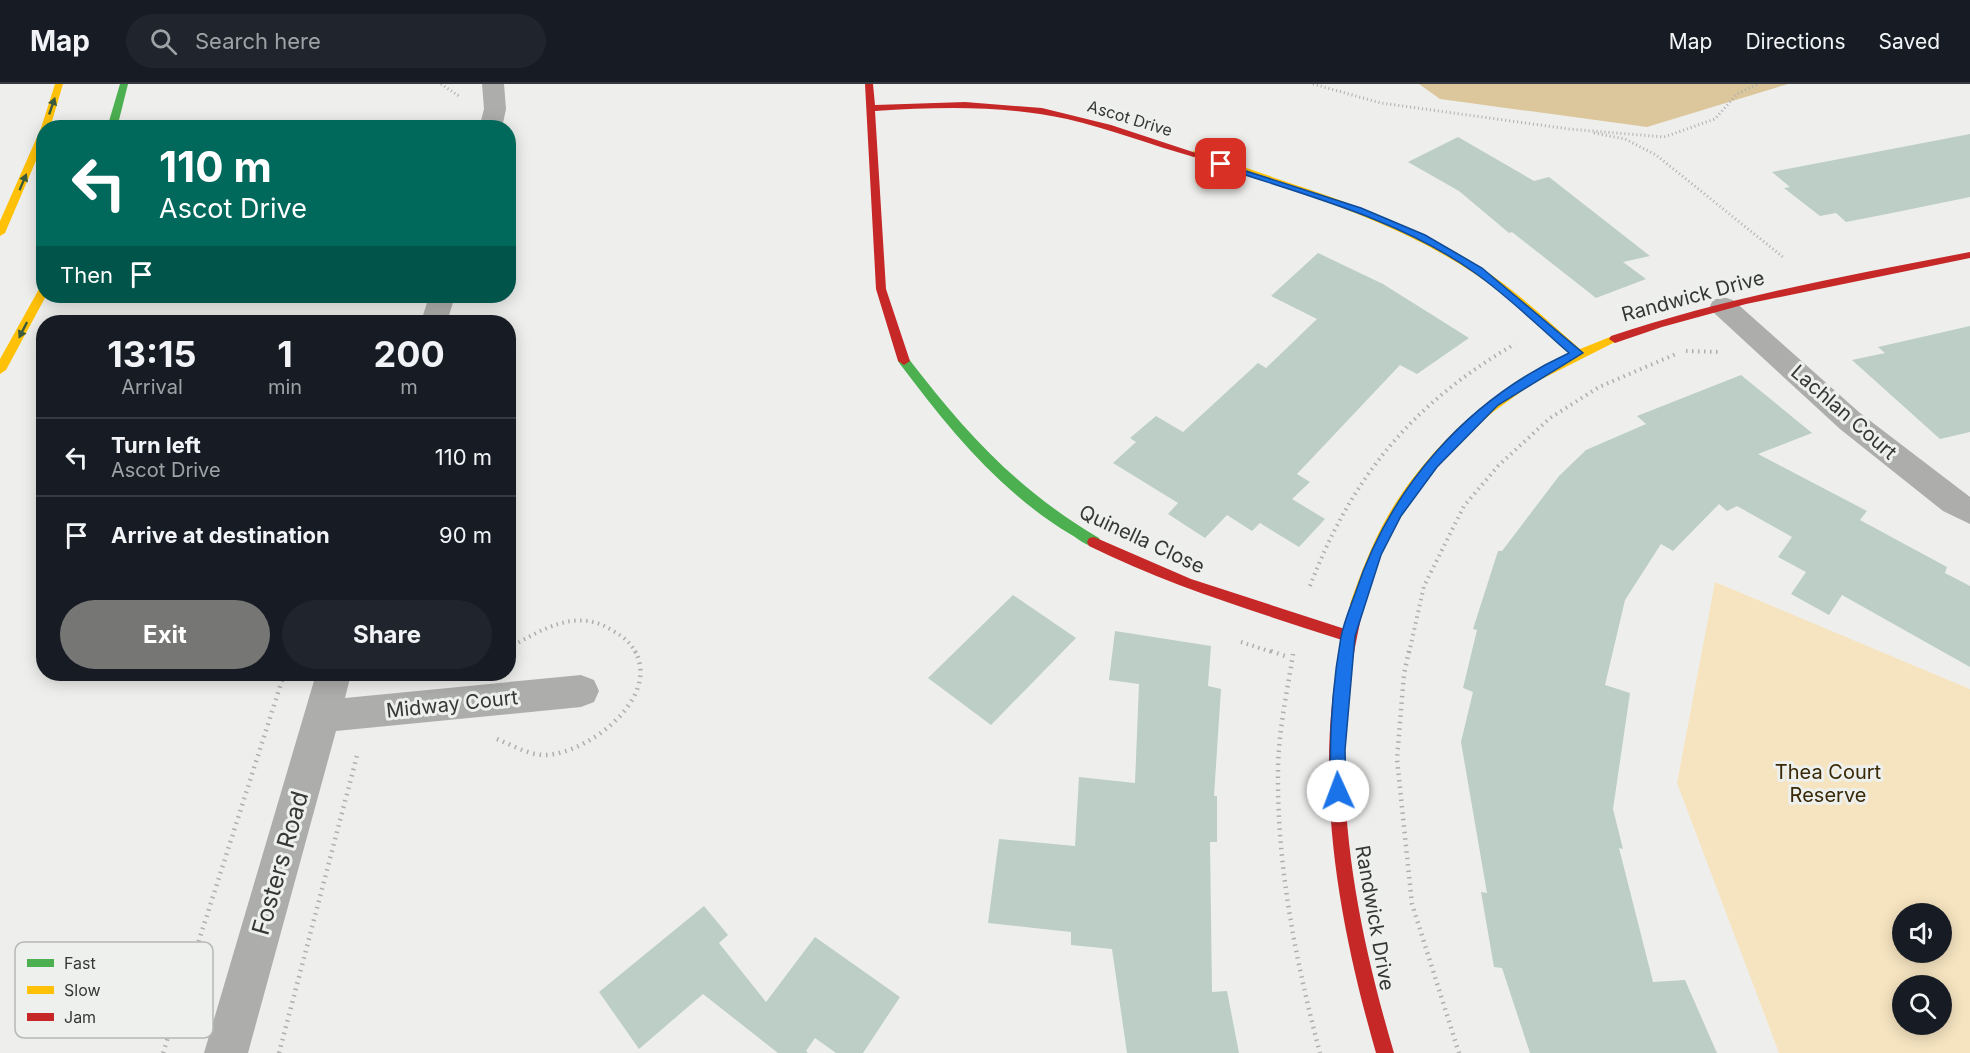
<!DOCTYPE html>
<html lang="en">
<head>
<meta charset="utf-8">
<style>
  :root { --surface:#171b24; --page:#20242c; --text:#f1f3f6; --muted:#9ea1a6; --line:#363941; --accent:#767775 }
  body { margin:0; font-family:Inter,sans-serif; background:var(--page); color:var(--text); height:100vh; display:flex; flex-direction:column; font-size:22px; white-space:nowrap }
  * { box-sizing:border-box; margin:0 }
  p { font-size:20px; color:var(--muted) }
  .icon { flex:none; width:33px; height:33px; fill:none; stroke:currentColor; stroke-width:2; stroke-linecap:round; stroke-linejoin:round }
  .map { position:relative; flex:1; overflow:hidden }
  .details { position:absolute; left:36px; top:231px; width:480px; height:366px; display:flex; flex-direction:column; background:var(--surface); border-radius:24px; box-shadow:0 3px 15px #0003 }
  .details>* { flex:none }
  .hud { position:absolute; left:36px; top:36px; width:480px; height:183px; border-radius:24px; box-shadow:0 3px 15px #0003; background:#00695c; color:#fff; overflow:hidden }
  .buttons { position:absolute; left:1892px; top:819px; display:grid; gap:12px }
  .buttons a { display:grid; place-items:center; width:60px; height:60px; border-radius:50%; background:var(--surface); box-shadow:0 3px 15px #0003; font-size:30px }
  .pin { position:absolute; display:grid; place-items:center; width:51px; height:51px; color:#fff; margin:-26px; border-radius:12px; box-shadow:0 3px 9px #0006 }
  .me { position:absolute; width:66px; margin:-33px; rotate:358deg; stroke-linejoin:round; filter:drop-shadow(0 0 4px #0008) }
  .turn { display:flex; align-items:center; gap:21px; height:126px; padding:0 24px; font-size:27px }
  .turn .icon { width:78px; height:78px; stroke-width:2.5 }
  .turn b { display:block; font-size:42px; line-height:51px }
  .then { display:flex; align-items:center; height:57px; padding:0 24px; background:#0003; gap:12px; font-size:22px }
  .eta { display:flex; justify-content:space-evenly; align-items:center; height:102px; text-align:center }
  .eta b { font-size:36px; font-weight:700; line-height:42px }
  .button { display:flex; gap:12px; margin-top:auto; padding:12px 24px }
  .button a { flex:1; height:69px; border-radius:36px; background:var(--accent); color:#fff; font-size:24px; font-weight:700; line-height:69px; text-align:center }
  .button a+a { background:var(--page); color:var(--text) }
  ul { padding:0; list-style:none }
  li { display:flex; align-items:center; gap:18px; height:78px; padding:0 24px; border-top:2px solid var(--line) }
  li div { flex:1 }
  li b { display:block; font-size:22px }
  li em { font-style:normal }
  header { display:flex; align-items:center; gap:36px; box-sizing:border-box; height:84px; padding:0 30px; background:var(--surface); border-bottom:2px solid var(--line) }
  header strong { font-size:28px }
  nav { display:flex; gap:33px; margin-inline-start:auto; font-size:21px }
  .search { width:420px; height:54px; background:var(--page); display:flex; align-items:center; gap:15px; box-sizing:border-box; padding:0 21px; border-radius:33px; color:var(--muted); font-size:22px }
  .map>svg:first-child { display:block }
  .green { fill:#f6e4c0; fill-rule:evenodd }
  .forest { fill:#dcc79c }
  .building { fill:#bccec6 }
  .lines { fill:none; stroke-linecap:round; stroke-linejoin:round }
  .path-far2 { stroke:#aeaeae; stroke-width:3; stroke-dasharray:1 3; stroke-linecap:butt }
  .path-far1 { stroke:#aeaeae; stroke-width:4; stroke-dasharray:1.5 4.5; stroke-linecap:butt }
  .path { stroke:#aeaeae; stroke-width:4.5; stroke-dasharray:1.5 5; stroke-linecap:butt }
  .street { fill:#adaeac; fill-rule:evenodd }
  .fast { fill:#4caf50; fill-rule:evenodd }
  .slow { fill:#ffc107; fill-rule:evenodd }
  .jam { fill:#c62828; fill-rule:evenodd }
  .oneway { fill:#3c5b3d }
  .route { fill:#1a73e8; stroke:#114b97; stroke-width:1.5 }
  .labels { text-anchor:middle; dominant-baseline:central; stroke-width:6; stroke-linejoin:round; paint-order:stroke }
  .far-street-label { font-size:16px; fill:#353735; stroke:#edf0ec }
  .street-label { font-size:20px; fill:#353735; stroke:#edf0ec }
  .park-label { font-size:20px; fill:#392906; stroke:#edf0ec }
  .near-street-label { font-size:24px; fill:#353735; stroke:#edf0ec }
  .key { fill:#edf0ec; stroke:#b6b8b5; stroke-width:1.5 }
  .key-label { font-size:16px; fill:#353735 }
</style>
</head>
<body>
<header>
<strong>Map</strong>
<div class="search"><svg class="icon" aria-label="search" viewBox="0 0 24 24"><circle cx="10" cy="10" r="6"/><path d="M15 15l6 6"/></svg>Search here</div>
<nav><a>Map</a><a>Directions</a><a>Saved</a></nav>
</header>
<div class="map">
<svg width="1970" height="969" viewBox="0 0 1970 969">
  <rect width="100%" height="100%" fill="#eeefed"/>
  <path class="green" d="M 1715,498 L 1970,605 L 1970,969 L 1779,969 L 1677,699 ZM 1902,830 L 1941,830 L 1941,868 L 1902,868 ZM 1902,902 L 1941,902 L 1941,940 L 1902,940 Z"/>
  <path class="forest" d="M 1419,0 L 1788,0 L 1647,43 L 1440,15 Z"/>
  <g class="building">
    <path d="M 1970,50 L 1970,113 L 1892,129 L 1846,138 L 1836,129 L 1820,132 L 1784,104 L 1790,103 L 1772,88 Z"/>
    <path d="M 1458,53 L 1534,97 L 1549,93 L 1650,172 L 1623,178 L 1646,195 L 1596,214 L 1512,148 L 1509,149 L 1459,107 L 1408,78 Z"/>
    <path d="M 1318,169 L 1383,200 L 1469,254 L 1417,290 L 1400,281 L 1297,390 L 1310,398 L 1292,415 L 1325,435 L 1299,463 L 1260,439 L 1252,447 L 1227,431 L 1205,454 L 1168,430 L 1178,419 L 1113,379 L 1136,358 L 1130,354 L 1156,332 L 1183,348 L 1258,279 L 1266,284 L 1317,235 L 1271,212 Z"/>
    <path d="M 1970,242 L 1970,348 L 1940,355 L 1852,276 L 1885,269 L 1878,263 Z"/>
    <path d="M 1741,291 L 1812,349 L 1758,370 L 1867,427 L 1860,436 L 1947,483 L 1945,489 L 1970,502 L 1970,583 L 1842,511 L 1829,531 L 1791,510 L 1806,488 L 1778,473 L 1792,453 L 1737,422 L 1727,427 L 1719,420 L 1673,467 L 1661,460 L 1625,516 L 1605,601 L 1630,609 L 1613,725 L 1623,765 L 1619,764 L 1653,898 L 1685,896 L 1717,969 L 1530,969 L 1502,884 L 1494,883 L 1481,808 L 1487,809 L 1461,658 L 1473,608 L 1463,604 L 1477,546 L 1473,545 L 1498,467 L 1502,467 L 1559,392 L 1586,366 L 1646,340 L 1637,332 Z"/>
    <path d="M 1013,511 L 1076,554 L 991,641 L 928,594 Z"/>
    <path d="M 1115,547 L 1211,562 L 1208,602 L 1221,605 L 1214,712 L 1217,712 L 1217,758 L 1210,758 L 1212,908 L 1227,907 L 1239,969 L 1127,969 L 1112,865 L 1071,861 L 1071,848 L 988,839 L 999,755 L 1075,762 L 1079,693 L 1135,699 L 1139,600 L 1109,596 Z"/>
    <path d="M 704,822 L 728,851 L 719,859 L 766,918 L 815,853 L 900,913 L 863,969 L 836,969 L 815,954 L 806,967 L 808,969 L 778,969 L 703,910 L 639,965 L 599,908 Z"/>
  </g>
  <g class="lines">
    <g class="path-far2">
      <path d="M 441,0 L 459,12"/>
      <path d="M 1313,0 L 1381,19 L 1569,45 L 1664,53 L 1715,35 L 1737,10 L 1758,0"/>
      <path d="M 1594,49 L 1625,55 L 1656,71 L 1783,173"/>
      <path d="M 508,78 L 513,61"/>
    </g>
    <g class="path-far1">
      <path d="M 1686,267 L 1721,268"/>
      <path d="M 1310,502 C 1352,392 1413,319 1515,260"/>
      <path d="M 1241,558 L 1275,569"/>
      <path d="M 508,564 C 541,547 576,522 613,547 C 624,553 630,558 636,569"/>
      <path d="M 1409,569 L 1424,502 L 1464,422 L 1498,382 L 1550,334 L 1599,303 L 1676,270"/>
    </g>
    <g class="path">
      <path d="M 1271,567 L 1285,572"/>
      <path d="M 1409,567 L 1404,590 L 1397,675 L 1412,820 L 1459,969"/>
      <path d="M 1293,570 C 1287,609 1278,649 1278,688 C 1277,783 1296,878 1320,969"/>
      <path d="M 497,655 C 512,661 528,671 545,671 C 588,670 661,614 635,567"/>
      <path d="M 163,969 L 284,590"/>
      <path d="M 279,969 L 358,668"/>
    </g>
    <g class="street">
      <path d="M 482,0 L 504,0 L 506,25 L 502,44 L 479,44 L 484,25 Z"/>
      <path d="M 429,212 L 455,212 L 447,238 L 421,238 Z"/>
      <path d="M 1723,213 L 1733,216 L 1860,329 L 1970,413 L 1970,440 L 1943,427 L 1840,345 L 1713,228 L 1710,222 L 1713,216 Z"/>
      <path d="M 316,590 L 351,590 L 345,614 L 581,591 L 594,596 L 599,607 L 594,618 L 581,623 L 336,647 L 248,969 L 204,969 Z"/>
    </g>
    <g class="fast">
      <path d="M 120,0 L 128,0 L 117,44 L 107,44 Z"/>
      <path d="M 904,273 L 908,274 C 966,349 1016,405 1099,454 L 1101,458 L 1099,462 C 1089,465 1079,455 1070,450 C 1000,408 949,345 900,280 L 898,277 L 900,274 Z"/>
    </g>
    <g class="slow">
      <path d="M 55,0 L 63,0 L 50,44 L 44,44 L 44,58 L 5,149 L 0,152 L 0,137 L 41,44 Z"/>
      <path d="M 1194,67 C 1223,75 1252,86 1281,96 C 1350,119 1421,143 1481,184 C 1517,207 1548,237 1580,265 L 1615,251 L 1621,255 L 1532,300 L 1493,328 L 1458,359 L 1426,395 L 1400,433 L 1380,473 L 1362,524 L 1352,524 L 1350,520 C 1361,488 1373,457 1390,428 C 1431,360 1498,300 1570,269 C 1539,241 1508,211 1472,188 C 1387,132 1286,105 1191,72 L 1189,70 Z"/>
      <path d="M 44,202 L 44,212 L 46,212 L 6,286 L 0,290 L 0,275 L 39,205 Z"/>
    </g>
    <g class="jam">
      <path d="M 865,0 L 873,0 L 875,21 L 965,18 L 1042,24 L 1111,41 L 1199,70 L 1194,73 C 1151,61 1110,45 1067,35 C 1003,21 939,23 875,27 L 886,205 L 910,277 L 904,281 L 898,277 L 876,205 Z"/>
      <path d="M 1970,168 L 1970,174 L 1746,220 L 1662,243 L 1615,259 L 1609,255 L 1611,252 C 1728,213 1849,191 1970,168 Z"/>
      <path d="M 1094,453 L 1191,495 L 1345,545 L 1352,516 L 1362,516 L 1364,520 C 1356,557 1348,594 1346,632 C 1338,747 1362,860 1394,969 L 1376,969 C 1338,836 1312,694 1342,556 C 1256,528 1170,502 1089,462 L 1087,458 L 1089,454 Z"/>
    </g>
  </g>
  <defs><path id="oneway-solid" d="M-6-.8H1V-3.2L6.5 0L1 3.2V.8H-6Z" transform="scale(1.5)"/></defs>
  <g class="oneway">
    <use href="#oneway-solid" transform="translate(52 22) rotate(-71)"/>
    <use href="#oneway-solid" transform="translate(23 98) rotate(-67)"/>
    <use href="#oneway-solid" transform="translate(23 246) rotate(117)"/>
  </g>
  <path class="route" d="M 1218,78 L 1361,124 L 1425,151 L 1482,184 L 1583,269 L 1498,321 L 1437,383 L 1401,432 L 1381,471 L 1355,552 L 1345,666 L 1346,707 L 1344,712 L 1338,714 L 1333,712 L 1331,707 C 1329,657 1332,603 1341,553 C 1344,538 1350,524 1355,510 C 1390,403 1467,316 1569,269 C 1538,242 1508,212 1475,189 C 1400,135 1304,111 1218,82 Z"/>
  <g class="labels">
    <g class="far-street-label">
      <text transform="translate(1130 34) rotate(17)">Ascot Drive</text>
    </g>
    <g class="street-label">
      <text transform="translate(1693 212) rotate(-15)">Randwick Drive</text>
      <text transform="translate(1844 328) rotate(41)">Lachlan Court</text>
      <text transform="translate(1142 455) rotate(25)">Quinella Close</text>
      <text transform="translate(452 620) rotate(-6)">Midway Court</text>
      <text transform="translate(1375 834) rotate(80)">Randwick Drive</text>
    </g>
    <g class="park-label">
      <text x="1828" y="688">Thea Court<tspan x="1828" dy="23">Reserve</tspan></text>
    </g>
    <g class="near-street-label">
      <text transform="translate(280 779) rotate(-74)">Fosters Road</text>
    </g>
  </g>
  <rect x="15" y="858" width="198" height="96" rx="9" class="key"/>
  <rect x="27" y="875" width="27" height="8" fill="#4caf50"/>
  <rect x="27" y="902" width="27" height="8" fill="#ffc107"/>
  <rect x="27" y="929" width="27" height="8" fill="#c62828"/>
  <g class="key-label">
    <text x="64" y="885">Fast</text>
    <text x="64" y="912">Slow</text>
    <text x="64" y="939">Jam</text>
  </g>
</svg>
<div class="buttons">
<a><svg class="icon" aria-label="sound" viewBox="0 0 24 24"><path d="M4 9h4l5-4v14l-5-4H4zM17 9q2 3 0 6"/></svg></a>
<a><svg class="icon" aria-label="search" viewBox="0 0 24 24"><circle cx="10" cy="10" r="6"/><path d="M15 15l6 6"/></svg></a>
</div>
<div class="pin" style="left:1221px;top:80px;background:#d93025"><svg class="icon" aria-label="arrive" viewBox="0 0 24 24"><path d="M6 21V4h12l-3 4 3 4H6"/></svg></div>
<svg class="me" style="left:1338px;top:707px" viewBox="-20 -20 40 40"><circle r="19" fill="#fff"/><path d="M0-13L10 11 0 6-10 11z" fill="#1a73e8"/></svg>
<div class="hud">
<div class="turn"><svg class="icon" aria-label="left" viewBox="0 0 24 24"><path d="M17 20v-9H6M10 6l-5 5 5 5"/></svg><div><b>110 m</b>Ascot Drive</div></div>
<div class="then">Then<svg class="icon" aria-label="arrive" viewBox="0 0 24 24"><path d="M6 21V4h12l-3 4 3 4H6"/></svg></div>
</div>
<section class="details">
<div class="eta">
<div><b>13:15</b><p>Arrival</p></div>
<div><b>1</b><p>min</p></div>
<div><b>200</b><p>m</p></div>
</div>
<ul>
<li><svg class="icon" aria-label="left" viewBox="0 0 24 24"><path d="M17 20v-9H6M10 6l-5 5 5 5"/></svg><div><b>Turn left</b><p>Ascot Drive</p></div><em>110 m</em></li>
<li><svg class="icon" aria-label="arrive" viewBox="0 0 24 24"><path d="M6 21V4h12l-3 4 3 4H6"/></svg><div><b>Arrive at destination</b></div><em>90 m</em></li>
</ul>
<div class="button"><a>Exit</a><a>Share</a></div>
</section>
</div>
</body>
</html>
